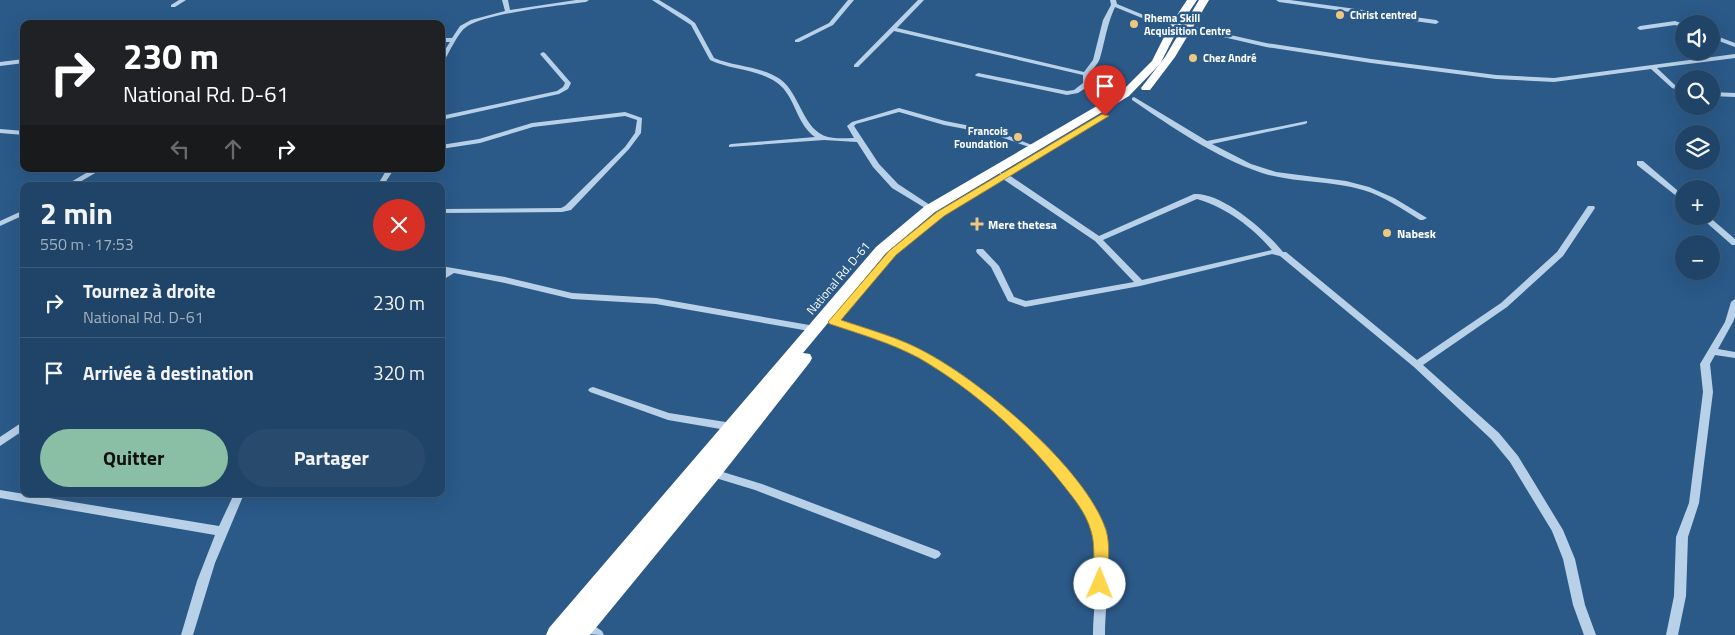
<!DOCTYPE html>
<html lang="fr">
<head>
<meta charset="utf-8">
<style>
  :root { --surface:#204467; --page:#284b6d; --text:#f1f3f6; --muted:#a2b0c0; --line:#3d5c7b; --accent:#8abfa5 }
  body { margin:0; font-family:"Titillium Web",sans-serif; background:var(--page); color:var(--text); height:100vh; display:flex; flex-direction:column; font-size:19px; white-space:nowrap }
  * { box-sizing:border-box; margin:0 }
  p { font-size:16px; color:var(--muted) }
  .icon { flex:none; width:28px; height:28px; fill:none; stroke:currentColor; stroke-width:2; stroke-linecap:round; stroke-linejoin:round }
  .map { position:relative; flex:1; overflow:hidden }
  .details { position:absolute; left:20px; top:182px; width:425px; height:315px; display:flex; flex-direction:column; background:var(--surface); border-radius:10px; box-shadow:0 5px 20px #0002,0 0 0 1px var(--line) }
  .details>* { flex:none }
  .guide { position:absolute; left:20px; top:20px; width:425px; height:152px; border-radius:10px; box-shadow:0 5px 20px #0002,0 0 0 1px var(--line); background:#202124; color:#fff; overflow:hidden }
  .controls { position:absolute; left:1675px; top:15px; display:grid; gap:10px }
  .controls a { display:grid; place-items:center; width:45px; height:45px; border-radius:50%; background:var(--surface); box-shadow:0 5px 20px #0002,0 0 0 1px var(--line); font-size:25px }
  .pin { position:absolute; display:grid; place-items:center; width:42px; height:42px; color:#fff; margin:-51px -21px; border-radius:50% 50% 50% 0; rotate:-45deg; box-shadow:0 0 5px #0007 }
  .pin .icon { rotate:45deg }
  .me { position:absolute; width:55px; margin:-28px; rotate:1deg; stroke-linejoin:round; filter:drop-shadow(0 0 4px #0008) }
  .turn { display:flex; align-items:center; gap:18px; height:105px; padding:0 20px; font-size:22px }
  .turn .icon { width:65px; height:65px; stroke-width:2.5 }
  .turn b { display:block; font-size:35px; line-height:42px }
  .lanes { display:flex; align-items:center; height:48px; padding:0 20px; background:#0003; justify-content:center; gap:25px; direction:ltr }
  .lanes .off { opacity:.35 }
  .round { display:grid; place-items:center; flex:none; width:52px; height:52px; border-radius:26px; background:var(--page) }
  .head { display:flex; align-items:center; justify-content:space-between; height:85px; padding:0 20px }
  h1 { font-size:30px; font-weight:700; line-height:38px }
  .button { display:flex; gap:10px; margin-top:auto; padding:10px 20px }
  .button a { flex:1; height:58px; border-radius:30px; background:var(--accent); color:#111; font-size:20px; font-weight:700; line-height:58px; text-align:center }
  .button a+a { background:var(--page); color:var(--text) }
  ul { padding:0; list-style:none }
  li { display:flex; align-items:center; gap:15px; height:70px; padding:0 20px; border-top:1px solid var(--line) }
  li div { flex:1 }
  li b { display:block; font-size:19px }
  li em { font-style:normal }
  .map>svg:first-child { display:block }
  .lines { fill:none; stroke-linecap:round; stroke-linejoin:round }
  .minor { fill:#b8d1e9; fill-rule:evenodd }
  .highway { fill:#fff; fill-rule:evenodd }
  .route { fill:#ffd54a; stroke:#a68a30 }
  .poi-dot { fill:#efc880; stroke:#2b5a89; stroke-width:2 }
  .labels { text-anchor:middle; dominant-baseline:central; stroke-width:5; stroke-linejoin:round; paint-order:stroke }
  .far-poi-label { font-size:11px; font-weight:bold; fill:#fff; stroke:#2b5a89; text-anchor:start }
  .poi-label { font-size:12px; font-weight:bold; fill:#fff; stroke:#2b5a89; text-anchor:start }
  .street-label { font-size:12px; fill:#fff; stroke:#2b5a89 }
</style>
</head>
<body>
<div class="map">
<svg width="1735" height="635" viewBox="0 0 1735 635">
  <rect width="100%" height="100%" fill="#2b5a89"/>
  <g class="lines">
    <g class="minor">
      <path d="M 179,0 L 186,0 L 175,7 L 171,7 L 171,5 Z"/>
      <path d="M 502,0 L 508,0 L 510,10 L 576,0 L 589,0 L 586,2 C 562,5 480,14 465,28 C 458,33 449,53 444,61 L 441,63 L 441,56 L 450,42 L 441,42 L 441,38 L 452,38 L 460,26 L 471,20 L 505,11 Z"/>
      <path d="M 652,0 L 659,0 L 687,17 L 695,23 L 714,58 C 735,67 761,66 780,79 C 800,93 803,131 828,137 C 836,139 846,138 854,138 L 847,126 L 852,122 L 899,108 L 945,121 L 996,131 L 1037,147 L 1034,149 L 1032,148 L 992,134 L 944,125 L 899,112 L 856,124 L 854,126 L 879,164 L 898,184 L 933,207 L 934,209 L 930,211 L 892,188 L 873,167 L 857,142 L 824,140 L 729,147 L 729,145 L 731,144 L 815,137 C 798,125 796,103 783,88 C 765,69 733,71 710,60 L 691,25 Z"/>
      <path d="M 848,0 L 854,0 L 833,25 L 799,42 L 795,42 L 795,40 L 829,23 Z"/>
      <path d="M 918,0 L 924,0 L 897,28 L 1084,72 L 1093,60 L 1103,20 L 1111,5 L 1110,0 L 1116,0 L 1117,4 L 1146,16 L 1266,43 L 1371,59 L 1496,75 L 1554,78 L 1735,54 L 1735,58 L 1657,68 L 1676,86 L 1684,88 L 1684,92 L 1672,88 L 1651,69 L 1554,82 L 1496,79 L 1371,63 L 1266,47 L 1142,18 L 1115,7 C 1107,24 1105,41 1100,58 C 1096,69 1089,69 1089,83 L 1120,97 L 1120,99 L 1118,100 L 1087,87 L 1078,93 L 1067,95 L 976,76 L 975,75 L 978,73 L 1067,91 L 1074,90 L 1083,83 L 1083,75 L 894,31 L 858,67 L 854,67 L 854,65 Z"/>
      <path d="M 1276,0 L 1290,0 L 1436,20 L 1439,22 L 1436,24 L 1279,2 Z"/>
      <path d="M 1675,21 L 1684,24 L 1684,28 L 1675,25 L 1640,30 L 1637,28 L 1640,26 Z"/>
      <path d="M 1711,34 L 1735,43 L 1735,47 L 1711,38 Z"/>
      <path d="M 543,52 L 545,53 L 571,83 L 568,89 L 559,94 L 441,120 L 441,116 L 557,91 L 563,87 L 565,83 L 540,54 Z"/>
      <path d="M 24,59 L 24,63 L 0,66 L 0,62 Z"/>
      <path d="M 1711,92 L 1735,93 L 1735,97 L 1711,96 Z"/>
      <path d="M 1134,97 L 1207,141 L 1307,121 L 1307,123 L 1305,124 L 1212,144 L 1251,164 L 1276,172 L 1346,181 L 1369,187 L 1394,198 L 1427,218 L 1423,220 L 1420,220 C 1402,209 1384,196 1363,190 C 1330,180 1294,183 1262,173 C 1215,157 1172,127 1132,100 L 1132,98 Z"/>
      <path d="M 625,112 L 642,118 L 641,133 L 629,149 L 571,210 L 562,212 L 441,213 L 441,209 L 561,208 L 565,206 L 625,147 L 635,133 L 637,120 L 625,116 L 533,127 L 480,143 L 441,149 L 441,145 L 479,139 L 532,123 Z"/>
      <path d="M 0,129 L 24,131 L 24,135 L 0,133 Z"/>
      <path d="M 1637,161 L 1643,161 L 1684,196 L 1684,202 L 1637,165 Z"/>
      <path d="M 93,169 L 102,169 L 73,186 L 64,186 Z"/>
      <path d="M 387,169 L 394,169 L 383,186 L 377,186 Z"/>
      <path d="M 1000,173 L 1006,173 L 1099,236 L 1194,194 C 1222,192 1266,231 1283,252 L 1286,252 L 1417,360 L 1501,303 L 1557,252 L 1588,206 L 1594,206 L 1595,208 L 1563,256 L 1507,307 L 1423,365 L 1499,433 L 1518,456 L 1563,530 L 1575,559 L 1585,605 L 1596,635 L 1584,635 L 1573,605 L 1563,559 L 1552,531 L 1510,462 L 1491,439 L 1414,367 L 1280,256 L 1272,254 L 1140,286 L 1025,307 L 1008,301 L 991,267 L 977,253 L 976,251 L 977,249 L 983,249 L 999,266 L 1014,297 L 1026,301 L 1134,282 L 1095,241 L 1000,177 ZM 1197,199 C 1227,208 1252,227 1272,250 L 1142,280 L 1103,240 Z"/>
      <path d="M 24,210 L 24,215 L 0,226 L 0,221 Z"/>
      <path d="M 1699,216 L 1708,216 L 1735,239 L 1735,245 L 1732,245 Z"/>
      <path d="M 441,266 L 505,277 L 572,293 L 656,298 L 815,326 L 819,329 L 815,332 L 656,304 L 572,299 L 505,283 L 454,273 L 441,281 L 441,275 L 445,271 L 441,271 Z"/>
      <path d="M 1735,299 L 1735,317 L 1733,322 L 1718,349 L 1735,352 L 1735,358 L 1715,355 L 1710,364 L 1713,392 L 1699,503 L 1688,537 L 1686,596 L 1678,635 L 1666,635 L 1674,596 L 1676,537 L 1689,503 L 1703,392 L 1700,364 L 1725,322 L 1731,302 Z"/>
      <path d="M 823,316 C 854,324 884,333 913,346 C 971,373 1023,421 1064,470 C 1078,487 1095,504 1102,526 C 1114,560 1105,600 1105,635 L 1093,635 C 1093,600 1103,560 1091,525 C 1085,505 1068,489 1055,473 C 1016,425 962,376 906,350 C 879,337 849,329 820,321 L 819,319 L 820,317 Z"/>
      <path d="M 593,387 L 669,413 L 732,423 L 736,424 L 737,427 L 736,430 L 732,431 L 668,420 L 590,392 L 588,390 L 590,388 Z"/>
      <path d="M 24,421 L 24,430 L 0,446 L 0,437 Z"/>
      <path d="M 713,469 L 762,484 L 939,551 L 941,554 L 939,557 L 935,559 L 755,490 L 709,476 L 708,473 L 709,470 Z"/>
      <path d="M 0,490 L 219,526 L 234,494 L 244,494 L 215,563 L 193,635 L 181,635 L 197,581 L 215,535 L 0,498 Z"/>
      <path d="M 585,620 L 602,631 L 604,635 C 594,635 584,635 579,625 L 581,621 Z"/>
    </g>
    <g class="highway">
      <path d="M 1187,0 L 1197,0 L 1179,27 L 1160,64 L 1129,96 L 935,212 L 886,253 L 803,353 L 810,354 L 812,358 L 810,362 L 719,478 L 590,635 L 546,635 L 549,628 L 876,247 L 925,206 L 1121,92 L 1152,61 L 1169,27 Z"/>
      <path d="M 1199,0 L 1209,0 L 1175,57 L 1150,90 L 1142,90 L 1141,88 L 1165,57 Z"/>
    </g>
  </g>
  <path class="route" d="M 1102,114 L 1109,116 L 944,216 L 896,255 L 841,320 C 870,330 901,338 927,353 C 984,384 1085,468 1106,530 C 1111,546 1107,568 1108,584 L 1106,588 L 1100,590 L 1095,588 L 1093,584 C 1093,568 1096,546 1091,531 C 1086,513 1075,500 1064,486 C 1024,435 974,390 919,358 C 891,343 860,334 830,324 L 828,322 L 889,251 L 937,212 Z"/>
  <g class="poi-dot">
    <circle cx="1340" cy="15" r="5"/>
    <circle cx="1134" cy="24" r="5"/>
    <circle cx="1193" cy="58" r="5"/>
    <circle cx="1018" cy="137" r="5"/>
    <path d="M974.5 216.5h5v5h5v5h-5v5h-5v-5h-5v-5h5z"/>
    <circle cx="1387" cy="233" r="5"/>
  </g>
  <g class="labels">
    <g class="far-poi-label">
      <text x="1350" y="15">Christ centred</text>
      <text x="1144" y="18">Rhema Skill<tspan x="1144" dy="13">Acquisition Centre</tspan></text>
      <text x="1203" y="58">Chez André</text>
      <text x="1008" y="131" text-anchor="end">Francois<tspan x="1008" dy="13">Foundation</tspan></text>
    </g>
    <g class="poi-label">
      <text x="988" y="224">Mere thetesa</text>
      <text x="1397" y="233">Nabesk</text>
    </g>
    <g class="street-label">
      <text transform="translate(838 278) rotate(-50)">National Rd. D-61</text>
    </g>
  </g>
</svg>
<div class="controls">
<a><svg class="icon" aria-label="sound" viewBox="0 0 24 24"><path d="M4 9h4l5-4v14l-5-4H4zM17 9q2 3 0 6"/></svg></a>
<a><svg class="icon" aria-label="search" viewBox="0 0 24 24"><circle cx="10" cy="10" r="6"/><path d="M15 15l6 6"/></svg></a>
<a><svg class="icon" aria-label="layers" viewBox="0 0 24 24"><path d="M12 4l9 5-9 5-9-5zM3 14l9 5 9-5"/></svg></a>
<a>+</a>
<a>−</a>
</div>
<div class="pin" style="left:1105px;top:116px;background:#d93025"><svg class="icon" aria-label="arrive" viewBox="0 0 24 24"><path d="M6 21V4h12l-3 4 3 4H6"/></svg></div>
<svg class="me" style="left:1100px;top:584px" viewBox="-20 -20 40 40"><circle r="19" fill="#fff"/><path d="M0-13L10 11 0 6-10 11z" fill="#ffd54a"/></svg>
<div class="guide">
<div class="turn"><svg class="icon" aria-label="right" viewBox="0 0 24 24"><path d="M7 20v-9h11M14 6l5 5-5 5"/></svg><div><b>230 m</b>National Rd. D-61</div></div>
<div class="lanes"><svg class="icon off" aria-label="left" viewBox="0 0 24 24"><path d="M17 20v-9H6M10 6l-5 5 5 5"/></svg><svg class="icon off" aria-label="ahead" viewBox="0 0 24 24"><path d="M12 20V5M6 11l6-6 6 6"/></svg><svg class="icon" aria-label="right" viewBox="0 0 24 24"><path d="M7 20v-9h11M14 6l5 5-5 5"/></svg></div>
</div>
<section class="details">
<div class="head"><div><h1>2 min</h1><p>550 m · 17:53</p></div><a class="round" style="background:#d93025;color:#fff"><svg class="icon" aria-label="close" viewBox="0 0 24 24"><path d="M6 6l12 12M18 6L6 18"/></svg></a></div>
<ul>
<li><svg class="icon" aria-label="right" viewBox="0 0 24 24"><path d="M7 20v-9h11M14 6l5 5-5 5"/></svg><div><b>Tournez à droite</b><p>National Rd. D-61</p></div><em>230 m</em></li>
<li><svg class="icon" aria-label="arrive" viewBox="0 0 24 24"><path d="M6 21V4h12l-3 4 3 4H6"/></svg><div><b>Arrivée à destination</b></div><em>320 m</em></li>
</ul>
<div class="button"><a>Quitter</a><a>Partager</a></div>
</section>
</div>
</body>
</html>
